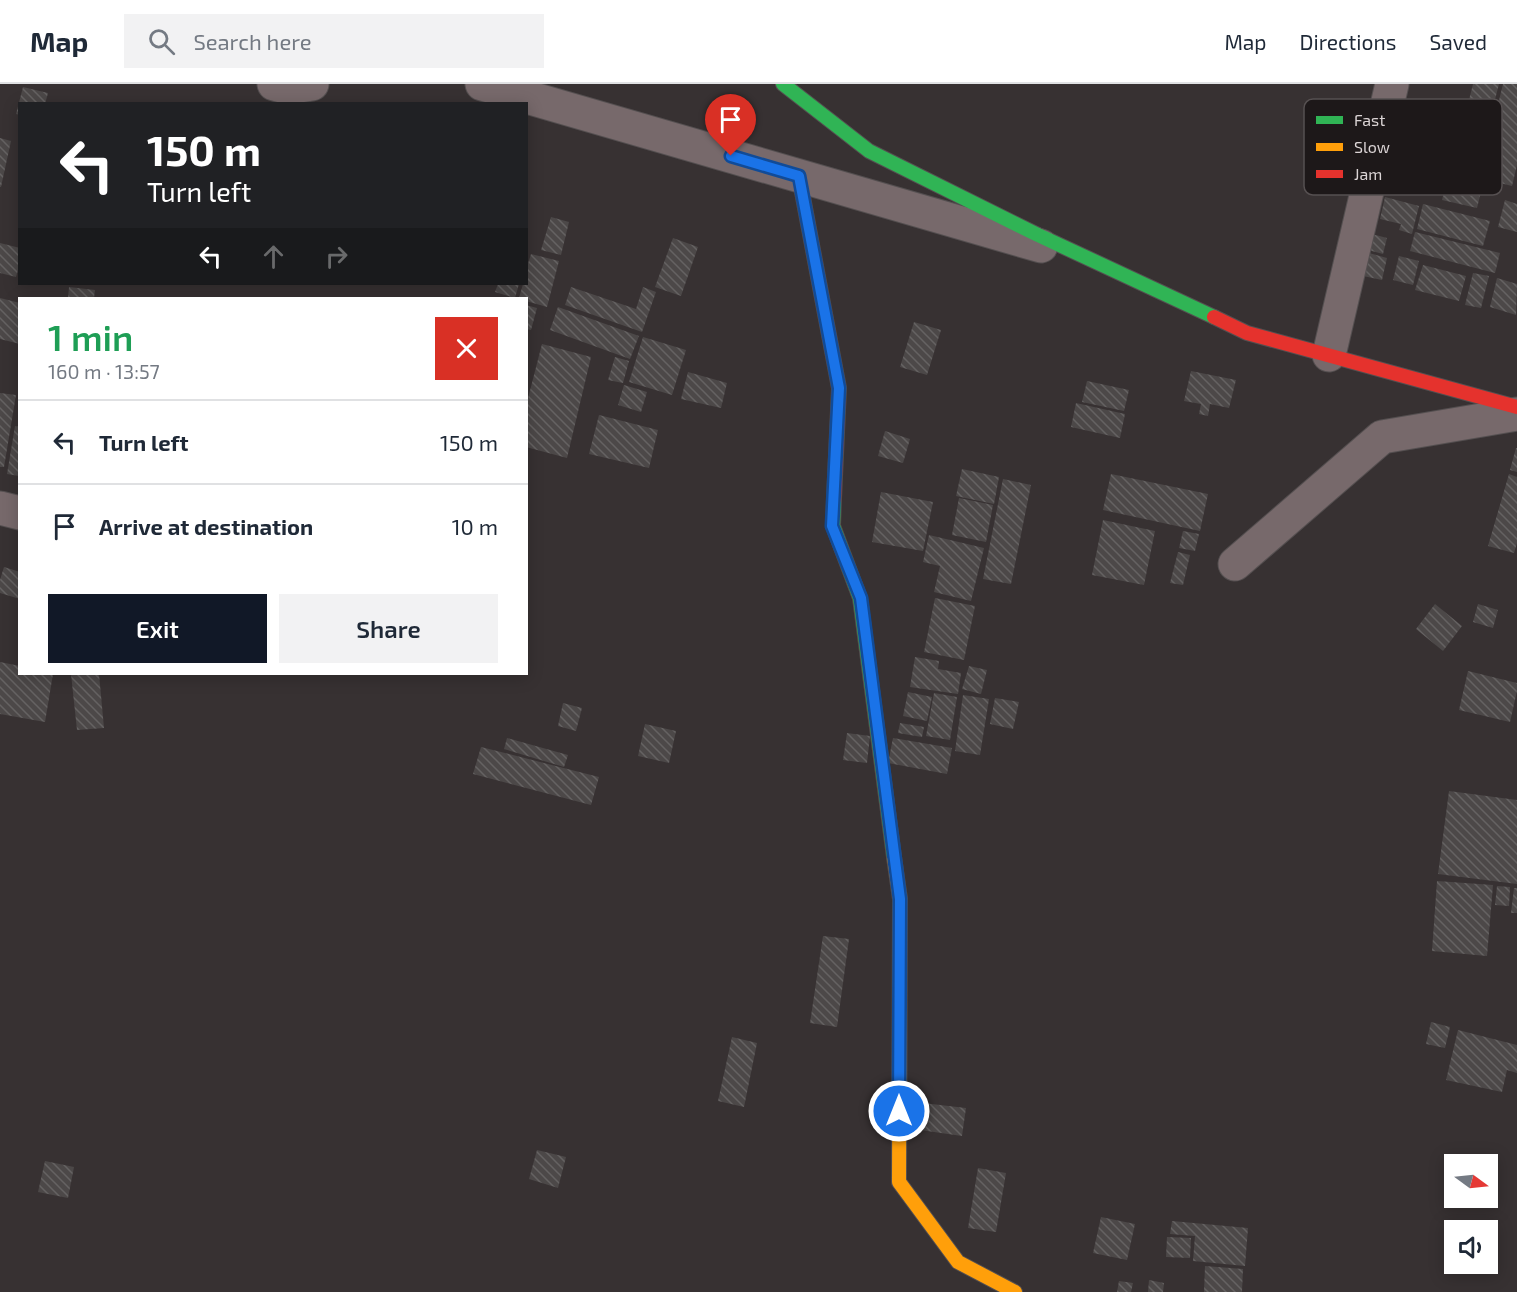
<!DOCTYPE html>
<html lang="en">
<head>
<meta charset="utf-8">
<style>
  :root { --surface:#fff; --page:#f2f2f3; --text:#1f2937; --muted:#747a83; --line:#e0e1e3; --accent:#111827 }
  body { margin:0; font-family:"Exo 2",sans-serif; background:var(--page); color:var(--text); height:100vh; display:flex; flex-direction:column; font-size:22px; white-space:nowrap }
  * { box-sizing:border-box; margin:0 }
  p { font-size:20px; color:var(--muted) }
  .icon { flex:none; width:33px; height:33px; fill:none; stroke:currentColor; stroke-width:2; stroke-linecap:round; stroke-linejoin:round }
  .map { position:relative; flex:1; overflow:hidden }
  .drawer { position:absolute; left:18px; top:213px; width:510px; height:378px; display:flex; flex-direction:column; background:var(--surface); border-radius:0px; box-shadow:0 3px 15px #0003 }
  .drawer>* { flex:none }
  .banner { position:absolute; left:18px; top:18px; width:510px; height:183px; border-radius:0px; box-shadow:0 3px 15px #0003; background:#202124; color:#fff; overflow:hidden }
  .needle { width:39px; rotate:105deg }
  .fabs { position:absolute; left:1444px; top:1070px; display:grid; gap:12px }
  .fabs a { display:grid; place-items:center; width:54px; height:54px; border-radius:0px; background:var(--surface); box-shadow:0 3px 15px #0003; font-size:30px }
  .pin { position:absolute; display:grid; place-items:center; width:51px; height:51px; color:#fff; margin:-62px -26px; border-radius:50% 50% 50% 0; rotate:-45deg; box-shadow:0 0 6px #0007 }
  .pin .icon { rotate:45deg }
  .me { position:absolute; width:66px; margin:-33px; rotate:0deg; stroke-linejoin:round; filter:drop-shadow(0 0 4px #0008) }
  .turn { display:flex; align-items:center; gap:21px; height:126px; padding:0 30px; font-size:27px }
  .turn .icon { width:78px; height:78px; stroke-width:2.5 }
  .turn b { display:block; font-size:42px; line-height:51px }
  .lanes { display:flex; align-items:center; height:57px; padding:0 30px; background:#0003; justify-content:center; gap:30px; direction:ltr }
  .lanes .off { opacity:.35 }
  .round { display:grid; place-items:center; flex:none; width:63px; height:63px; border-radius:0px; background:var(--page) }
  .summary { display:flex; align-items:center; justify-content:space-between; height:102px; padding:0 30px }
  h1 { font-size:36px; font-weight:600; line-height:45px; color:#1e9e55 }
  .action { display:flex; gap:12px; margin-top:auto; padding:12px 30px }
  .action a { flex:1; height:69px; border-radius:0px; background:var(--accent); color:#fff; font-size:24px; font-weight:600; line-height:69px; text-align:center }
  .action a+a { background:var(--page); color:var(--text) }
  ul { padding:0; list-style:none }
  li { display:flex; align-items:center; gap:18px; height:84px; padding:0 30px; border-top:2px solid var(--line) }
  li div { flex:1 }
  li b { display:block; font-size:22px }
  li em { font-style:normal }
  header { display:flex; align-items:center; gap:36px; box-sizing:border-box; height:84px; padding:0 30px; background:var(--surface); border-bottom:2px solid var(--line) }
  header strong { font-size:28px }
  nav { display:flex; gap:33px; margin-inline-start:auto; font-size:21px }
  .search { width:420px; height:54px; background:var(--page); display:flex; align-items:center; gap:15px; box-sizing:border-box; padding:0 21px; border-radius:0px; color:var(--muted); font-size:22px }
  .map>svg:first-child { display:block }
  .building { fill:url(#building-back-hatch) }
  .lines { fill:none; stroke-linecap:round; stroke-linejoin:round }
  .street-casing { stroke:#544f50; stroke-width:35 }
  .fast-casing { stroke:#544f50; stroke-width:16 }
  .slow-casing { stroke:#544f50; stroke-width:16 }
  .jam-casing { stroke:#544f50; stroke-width:16 }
  .street { stroke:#77696b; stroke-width:33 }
  .fast { stroke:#30b455; stroke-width:14 }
  .slow { stroke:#ff9f0a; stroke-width:14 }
  .jam { stroke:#e5322d; stroke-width:14 }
  .route-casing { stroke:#114b97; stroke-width:15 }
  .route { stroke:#1a73e8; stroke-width:10 }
  .key { fill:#1d1819; stroke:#565051; stroke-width:1.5 }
  .key-label { font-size:16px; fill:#dbd4d5 }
</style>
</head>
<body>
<header>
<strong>Map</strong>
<div class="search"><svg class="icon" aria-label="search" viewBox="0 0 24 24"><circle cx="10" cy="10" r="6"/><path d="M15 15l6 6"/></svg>Search here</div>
<nav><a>Map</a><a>Directions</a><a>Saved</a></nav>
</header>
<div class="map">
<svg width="1517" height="1208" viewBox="0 0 1517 1208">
  <defs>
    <pattern id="building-back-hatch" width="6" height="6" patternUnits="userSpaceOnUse" patternTransform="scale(1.5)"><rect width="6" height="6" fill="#4c4848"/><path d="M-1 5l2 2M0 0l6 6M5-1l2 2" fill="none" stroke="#656262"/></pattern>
  </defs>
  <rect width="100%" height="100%" fill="#373132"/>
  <g class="building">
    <path d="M 1473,0 L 1499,0 L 1491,31 L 1467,24 Z"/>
    <path d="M 1503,0 L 1517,0 L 1517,81 L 1512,102 L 1488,96 L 1493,76 L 1485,74 Z"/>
    <path d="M 23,3 L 48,9 L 45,20 L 20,20 L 20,31 L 16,30 Z"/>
    <path d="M 0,54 L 11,57 L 1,103 L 0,103 Z"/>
    <path d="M 1448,92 L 1483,100 L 1477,124 L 1442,116 Z"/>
    <path d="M 1385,113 L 1419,122 L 1412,150 L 1399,146 L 1401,140 L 1380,135 Z"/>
    <path d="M 1505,116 L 1517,120 L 1517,148 L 1498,143 Z"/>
    <path d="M 1423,120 L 1490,137 L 1483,162 L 1417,145 Z"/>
    <path d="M 551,133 L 569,138 L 561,171 L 541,166 Z"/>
    <path d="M 1415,148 L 1500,169 L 1495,189 L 1410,167 Z"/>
    <path d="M 1372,150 L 1387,154 L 1383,170 L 1368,166 Z"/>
    <path d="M 673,154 L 698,163 L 681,212 L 655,203 Z"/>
    <path d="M 0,159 L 20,164 L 20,179 L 16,193 L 0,189 Z"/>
    <path d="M 1369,169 L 1387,174 L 1382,196 L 1363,192 Z"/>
    <path d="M 531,170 L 559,177 L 547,223 L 526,217 L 526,214 L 519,214 L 523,200 L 526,200 L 526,186 Z"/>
    <path d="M 1399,172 L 1419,177 L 1413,201 L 1393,196 Z"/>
    <path d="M 1423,181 L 1466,192 L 1459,217 L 1415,206 Z"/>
    <path d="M 1473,189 L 1489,192 L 1481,224 L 1465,221 Z"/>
    <path d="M 1497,194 L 1517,200 L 1516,231 L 1490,223 Z"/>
    <path d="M 498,200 L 519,200 L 515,214 L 495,208 Z"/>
    <path d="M 69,203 L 95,206 L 94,214 L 68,214 Z"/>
    <path d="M 571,203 L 636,225 L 643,203 L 656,208 L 642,248 L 565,221 Z"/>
    <path d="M 0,214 L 20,219 L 20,260 L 0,255 Z"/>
    <path d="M 526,221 L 537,224 L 531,246 L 526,245 Z"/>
    <path d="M 558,223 L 639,252 L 630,275 L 550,246 Z"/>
    <path d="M 914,238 L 941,246 L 927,291 L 900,283 Z"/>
    <path d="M 643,253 L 686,266 L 672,311 L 629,298 Z"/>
    <path d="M 542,260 L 591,273 L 567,374 L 526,363 L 526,322 Z"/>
    <path d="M 615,273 L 629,277 L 623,299 L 608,296 Z"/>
    <path d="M 1191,287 L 1236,296 L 1229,324 L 1210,320 L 1208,332 L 1199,330 L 1201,320 L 1184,317 Z"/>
    <path d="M 688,288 L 727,299 L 721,324 L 681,315 Z"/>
    <path d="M 1087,297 L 1129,306 L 1124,327 L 1082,318 Z"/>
    <path d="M 624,301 L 647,308 L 641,328 L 618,321 Z"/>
    <path d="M 0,309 L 16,311 L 4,383 L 0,383 Z"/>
    <path d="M 1076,319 L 1125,330 L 1120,354 L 1071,343 Z"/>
    <path d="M 599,331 L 658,346 L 649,384 L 589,370 Z"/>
    <path d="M 15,342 L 20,343 L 19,392 L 7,390 Z"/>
    <path d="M 885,347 L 910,355 L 903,379 L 878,372 Z"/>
    <path d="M 1516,364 L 1517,364 L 1517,388 L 1510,386 Z"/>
    <path d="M 962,385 L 999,393 L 994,420 L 956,412 Z"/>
    <path d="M 1111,390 L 1208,410 L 1200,447 L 1103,426 Z"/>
    <path d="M 1509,390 L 1517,393 L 1517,459 L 1514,469 L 1488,462 Z"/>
    <path d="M 1003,395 L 1031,401 L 1011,500 L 983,495 Z"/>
    <path d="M 881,408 L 933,418 L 923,467 L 872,458 Z"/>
    <path d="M 959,414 L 993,421 L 986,458 L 952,451 Z"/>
    <path d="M 1103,436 L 1155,447 L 1144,501 L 1092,491 Z"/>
    <path d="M 1183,447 L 1199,450 L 1195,467 L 1179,464 Z"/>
    <path d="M 929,451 L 984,464 L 971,517 L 934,508 L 940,482 L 923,478 Z"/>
    <path d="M 1178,468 L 1190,471 L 1183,501 L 1170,499 Z"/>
    <path d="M 4,483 L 20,488 L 20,515 L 0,509 L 0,496 Z"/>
    <path d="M 935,514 L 975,522 L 964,576 L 924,568 Z"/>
    <path d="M 1435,520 L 1462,542 L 1443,567 L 1416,545 Z"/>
    <path d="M 1478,520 L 1498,526 L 1493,544 L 1473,538 Z"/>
    <path d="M 915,573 L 939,577 L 938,585 L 961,589 L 958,610 L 910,603 Z"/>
    <path d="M 0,578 L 20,582 L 20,590 L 53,590 L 45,638 L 0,630 Z"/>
    <path d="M 969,582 L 987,586 L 981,610 L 962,605 Z"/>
    <path d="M 1468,587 L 1517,599 L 1517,607 L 1510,638 L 1459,626 Z"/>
    <path d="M 71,590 L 99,590 L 104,644 L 77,646 Z"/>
    <path d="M 908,608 L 932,613 L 927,637 L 903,632 Z"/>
    <path d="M 934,609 L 957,613 L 950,656 L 926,652 Z"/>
    <path d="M 963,611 L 989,615 L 980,671 L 955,667 Z"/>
    <path d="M 995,614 L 1019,618 L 1013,645 L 990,640 Z"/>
    <path d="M 563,619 L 582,624 L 576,647 L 558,642 Z"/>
    <path d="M 900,639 L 924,643 L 922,653 L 898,649 Z"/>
    <path d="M 645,640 L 676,647 L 669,679 L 638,672 Z"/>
    <path d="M 847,649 L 870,652 L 867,679 L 843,676 Z"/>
    <path d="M 507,654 L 568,671 L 564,683 L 504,665 Z"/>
    <path d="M 893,654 L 952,664 L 947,690 L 888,679 Z"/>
    <path d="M 481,663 L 599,693 L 591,721 L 473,690 Z"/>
    <path d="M 1449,707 L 1517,716 L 1517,800 L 1438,790 Z"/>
    <path d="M 1437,797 L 1493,801 L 1487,872 L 1432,867 Z"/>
    <path d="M 1497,802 L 1510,803 L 1509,822 L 1495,821 Z"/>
    <path d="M 1514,804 L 1517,804 L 1517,829 L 1511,829 Z"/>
    <path d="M 823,852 L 849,855 L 837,943 L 810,939 Z"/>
    <path d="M 1431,938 L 1450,943 L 1445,964 L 1426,960 Z"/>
    <path d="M 1458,946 L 1517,961 L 1517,989 L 1507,986 L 1502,1008 L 1446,996 Z"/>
    <path d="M 732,953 L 757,959 L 744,1023 L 718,1017 Z"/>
    <path d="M 923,1019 L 966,1024 L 962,1052 L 920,1046 Z"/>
    <path d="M 537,1066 L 566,1073 L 558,1104 L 529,1095 Z"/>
    <path d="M 45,1077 L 74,1083 L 68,1114 L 38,1108 Z"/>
    <path d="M 978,1084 L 1006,1089 L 996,1148 L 968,1144 Z"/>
    <path d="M 1101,1133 L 1135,1140 L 1127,1176 L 1093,1169 Z"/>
    <path d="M 1172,1137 L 1248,1144 L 1245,1182 L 1193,1177 L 1195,1152 L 1170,1150 Z"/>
    <path d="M 1167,1153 L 1191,1154 L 1190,1174 L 1166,1173 Z"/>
    <path d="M 1205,1182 L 1243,1185 L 1242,1208 L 1204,1208 Z"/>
    <path d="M 1149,1196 L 1164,1199 L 1163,1208 L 1148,1208 Z"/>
    <path d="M 1119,1197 L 1133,1199 L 1131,1208 L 1117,1208 Z"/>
  </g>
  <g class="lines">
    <g class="street-casing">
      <g id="street">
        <path d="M 274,0 L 288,4 L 312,0"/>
        <path d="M 482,0 L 1041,162"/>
        <path d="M 1329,271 L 1392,0"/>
        <path d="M 0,424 L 20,429"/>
        <path d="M 1235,480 L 1382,353 L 1517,330"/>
      </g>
    </g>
    <g class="fast-casing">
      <g id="fast">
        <path d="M 783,0 L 869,67 L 1038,151 L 1214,233"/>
        <path d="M 834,415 L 833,442 L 860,514 L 894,773"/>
      </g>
    </g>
    <g class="slow-casing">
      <path id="slow" d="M 894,773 L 900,815 L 899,1098 L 958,1178 L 1015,1208"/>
    </g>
    <g class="jam-casing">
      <g id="jam">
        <path d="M 799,92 L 839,304 L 834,415"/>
        <path d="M 1214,233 L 1247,249 L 1517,323"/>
      </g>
    </g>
    <use href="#street" class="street"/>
    <use href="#fast" class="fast"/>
    <use href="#slow" class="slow"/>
    <use href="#jam" class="jam"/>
  </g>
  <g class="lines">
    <g class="route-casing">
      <path id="route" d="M 731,72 L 799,92 L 839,304 L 832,442 L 861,514 L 900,815 L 899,1027"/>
    </g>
    <use href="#route" class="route"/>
  </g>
  <rect x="1304" y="15" width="198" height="96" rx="9" class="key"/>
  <rect x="1316" y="32" width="27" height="8" fill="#30b455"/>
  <rect x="1316" y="59" width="27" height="8" fill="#ff9f0a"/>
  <rect x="1316" y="86" width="27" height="8" fill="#e5322d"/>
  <g class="key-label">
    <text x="1354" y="42">Fast</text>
    <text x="1354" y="69">Slow</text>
    <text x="1354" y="96">Jam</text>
  </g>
</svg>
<div class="fabs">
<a><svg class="needle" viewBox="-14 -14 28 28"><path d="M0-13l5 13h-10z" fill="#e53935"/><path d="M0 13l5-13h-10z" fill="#747a83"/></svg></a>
<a><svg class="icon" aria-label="sound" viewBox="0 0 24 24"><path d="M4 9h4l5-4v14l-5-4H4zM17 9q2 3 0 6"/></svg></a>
</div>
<div class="pin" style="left:731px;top:72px;background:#d93025"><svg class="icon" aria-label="arrive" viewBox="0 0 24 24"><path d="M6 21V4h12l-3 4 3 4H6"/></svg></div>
<svg class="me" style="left:899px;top:1027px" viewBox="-20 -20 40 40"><circle r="17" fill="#1a73e8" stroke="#fff" stroke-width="3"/><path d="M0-11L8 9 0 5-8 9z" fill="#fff"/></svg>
<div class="banner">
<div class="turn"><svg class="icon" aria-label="left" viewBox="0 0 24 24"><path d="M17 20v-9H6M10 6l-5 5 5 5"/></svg><div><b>150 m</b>Turn left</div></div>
<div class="lanes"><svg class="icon" aria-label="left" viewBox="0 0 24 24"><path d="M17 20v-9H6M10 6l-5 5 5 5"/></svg><svg class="icon off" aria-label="ahead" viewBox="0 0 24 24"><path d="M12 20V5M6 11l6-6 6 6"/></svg><svg class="icon off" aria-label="right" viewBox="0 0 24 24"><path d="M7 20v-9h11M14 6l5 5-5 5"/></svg></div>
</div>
<section class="drawer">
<div class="summary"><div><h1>1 min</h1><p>160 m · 13:57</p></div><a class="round" style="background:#d93025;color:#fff"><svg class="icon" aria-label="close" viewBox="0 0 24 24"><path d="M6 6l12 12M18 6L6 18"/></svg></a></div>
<ul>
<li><svg class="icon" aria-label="left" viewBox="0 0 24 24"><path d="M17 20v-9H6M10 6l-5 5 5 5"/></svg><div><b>Turn left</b></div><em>150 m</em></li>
<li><svg class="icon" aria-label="arrive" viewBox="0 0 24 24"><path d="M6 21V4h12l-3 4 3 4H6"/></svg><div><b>Arrive at destination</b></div><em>10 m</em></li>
</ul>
<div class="action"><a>Exit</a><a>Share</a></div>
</section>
</div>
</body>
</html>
